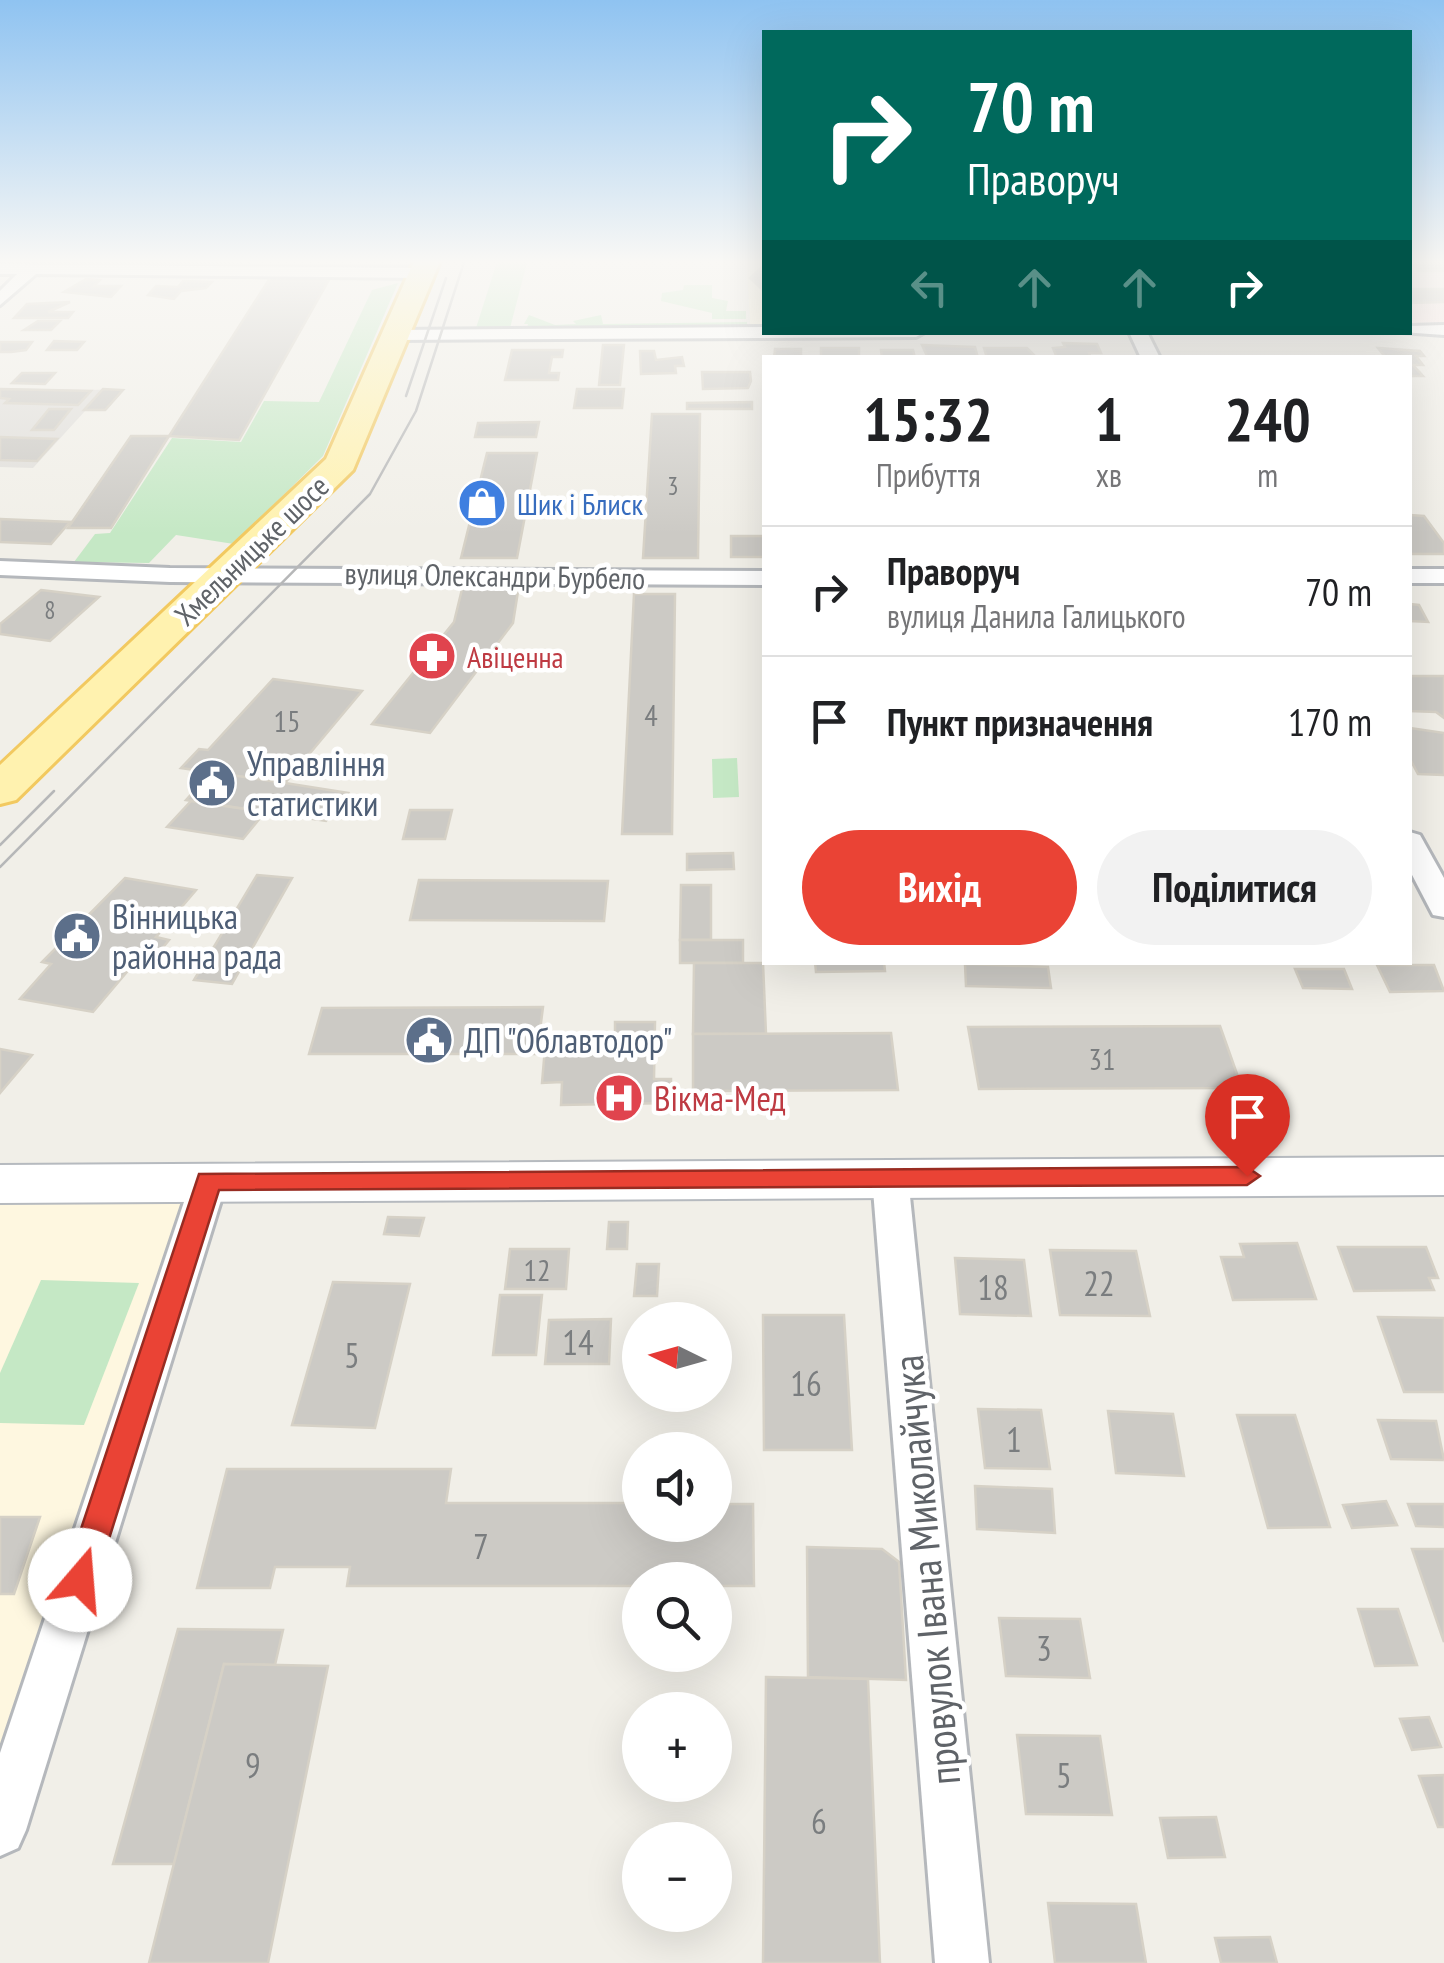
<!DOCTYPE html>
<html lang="uk">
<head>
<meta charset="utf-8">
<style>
  :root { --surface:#fff; --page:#f2f2f2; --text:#202124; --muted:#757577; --line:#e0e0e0; --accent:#ea4335 }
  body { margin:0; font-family:"PT Sans Narrow",sans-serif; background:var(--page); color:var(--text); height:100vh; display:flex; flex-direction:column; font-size:38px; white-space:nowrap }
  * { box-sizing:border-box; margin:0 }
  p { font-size:32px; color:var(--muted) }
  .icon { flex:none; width:55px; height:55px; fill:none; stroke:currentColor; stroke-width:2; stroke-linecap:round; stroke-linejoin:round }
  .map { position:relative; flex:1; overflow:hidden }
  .drawer { position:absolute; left:762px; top:355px; width:650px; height:610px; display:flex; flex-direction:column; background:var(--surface); border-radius:0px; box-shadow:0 10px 40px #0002 }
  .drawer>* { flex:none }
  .guide { position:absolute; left:762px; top:30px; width:650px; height:305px; border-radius:0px; box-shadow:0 10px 40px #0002; background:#00695c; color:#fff; overflow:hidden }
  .needle { width:65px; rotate:275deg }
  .controls { position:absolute; left:622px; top:1302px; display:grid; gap:20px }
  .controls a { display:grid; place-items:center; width:110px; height:110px; border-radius:50%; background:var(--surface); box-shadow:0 10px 40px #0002; font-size:50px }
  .pin { position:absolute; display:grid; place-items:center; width:85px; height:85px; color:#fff; margin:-102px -42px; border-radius:50% 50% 50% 0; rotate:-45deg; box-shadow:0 0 10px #0007 }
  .pin .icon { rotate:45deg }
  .me { position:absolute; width:110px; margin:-55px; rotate:18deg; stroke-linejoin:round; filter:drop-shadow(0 0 8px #0008) }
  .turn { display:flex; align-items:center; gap:35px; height:210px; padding:0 40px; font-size:45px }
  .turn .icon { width:130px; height:130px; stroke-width:2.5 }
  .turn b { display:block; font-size:70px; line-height:85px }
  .lanes { display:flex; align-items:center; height:95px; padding:0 40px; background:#0003; justify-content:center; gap:50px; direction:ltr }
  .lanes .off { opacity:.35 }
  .eta { display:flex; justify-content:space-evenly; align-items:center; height:170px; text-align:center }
  .eta b { font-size:60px; font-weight:600; line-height:70px }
  .button { display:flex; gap:20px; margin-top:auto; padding:20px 40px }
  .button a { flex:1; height:115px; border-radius:60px; background:var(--accent); color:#fff; font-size:40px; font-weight:600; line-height:115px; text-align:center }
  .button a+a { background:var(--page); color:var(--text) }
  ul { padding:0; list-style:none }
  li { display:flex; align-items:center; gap:30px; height:130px; padding:0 40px; border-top:2px solid var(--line) }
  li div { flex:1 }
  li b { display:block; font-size:38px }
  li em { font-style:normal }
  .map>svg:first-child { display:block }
  .commercial { fill:#fef7e0 }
  .industrial { fill:#e0deda }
  .medical { fill:#fce8e6 }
  .green { fill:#c5e8c5 }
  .building { fill:#cccac5; stroke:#d6d1c6; stroke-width:2.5 }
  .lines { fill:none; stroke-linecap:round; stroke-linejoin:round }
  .street-casing { stroke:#b5b8bc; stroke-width:6 }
  .secondary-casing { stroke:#b6babf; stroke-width:4 }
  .primary-casing { stroke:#f2c960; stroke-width:6 }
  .street { fill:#fff; fill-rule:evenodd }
  .secondary { fill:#fff; fill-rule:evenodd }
  .primary { fill:#fff2af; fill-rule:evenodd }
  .tram { stroke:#b6b7b8; stroke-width:2.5 }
  .route { fill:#ea4335; stroke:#982c22; stroke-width:2.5 }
  .labels { text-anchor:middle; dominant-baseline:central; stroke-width:9; stroke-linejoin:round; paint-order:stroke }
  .far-number-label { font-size:25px; fill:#7a7d7f }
  .far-shop-label { font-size:30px; fill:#366cbe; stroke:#fff; text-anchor:start }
  .far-street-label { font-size:30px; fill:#5f6368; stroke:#fff }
  .far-health-label { font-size:30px; fill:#be3a42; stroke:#fff; text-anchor:start }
  .number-label { font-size:30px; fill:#7a7d7f }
  .service-label { font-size:35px; fill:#4e5e75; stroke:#fff; text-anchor:start }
  .health-label { font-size:35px; fill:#be3a42; stroke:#fff; text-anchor:start }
  .near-number-label { font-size:35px; fill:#7a7d7f }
  .near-street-label { font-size:42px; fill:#5f6368; stroke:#fff }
</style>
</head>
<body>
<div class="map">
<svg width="1444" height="1963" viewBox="0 0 1444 1963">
  <rect width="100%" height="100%" fill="#f1efe8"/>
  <g class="commercial">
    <path d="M 746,259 L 765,259 L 765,332 L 965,333 L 751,333 Z"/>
    <path d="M 207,1182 L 0,1826 L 0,1185 Z"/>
  </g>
  <path class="industrial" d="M 0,388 L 89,390 L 125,389 L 106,411 L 85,411 L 33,468 L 0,467 Z"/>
  <path class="medical" d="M 1410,259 L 1444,259 L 1444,322 L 1410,323 Z"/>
  <g class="green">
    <path d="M 498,259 L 528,259 L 510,328 L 476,328 Z"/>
    <path d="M 398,283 L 323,456 L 234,544 L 176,535 L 149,563 L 74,562 L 95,534 L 110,533 L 172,438 L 241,442 L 264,401 L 319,402 L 372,290 Z"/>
    <path d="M 684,285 L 712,285 L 712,298 L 728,301 L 726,311 L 746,311 L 746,319 L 712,319 L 712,313 L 661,301 L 662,293 L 683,290 Z"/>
    <path d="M 529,315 L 555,325 L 576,324 L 573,321 L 601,315 L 603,324 L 747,322 L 747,330 L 526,331 L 528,324 L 524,324 Z"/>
    <path d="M 737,758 L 739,797 L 713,798 L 712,759 Z"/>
    <path d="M 41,1280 L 139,1283 L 84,1425 L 0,1423 L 0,1373 Z"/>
  </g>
  <g class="building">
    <path d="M 104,259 L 230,259 L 224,268 L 97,268 Z"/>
    <path d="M 1410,259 L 1444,259 L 1444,271 L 1418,271 Z"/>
    <path d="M 763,266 L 765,266 L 765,292 L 750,278 Z"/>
    <path d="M 270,278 L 330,278 L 239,440 L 169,436 Z"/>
    <path d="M 86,279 L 100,280 L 94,286 L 121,286 L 111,297 L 64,292 Z"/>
    <path d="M 183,281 L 212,282 L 206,288 L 181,291 L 174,299 L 148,295 L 156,286 L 178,287 Z"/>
    <path d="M 1410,289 L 1444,289 L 1444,302 L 1410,303 Z"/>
    <path d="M 70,302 L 48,312 L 73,312 L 68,318 L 14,318 L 27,304 Z"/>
    <path d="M 38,321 L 60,321 L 51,330 L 24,330 Z"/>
    <path d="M 54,341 L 84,342 L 77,350 L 47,350 Z"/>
    <path d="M 0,342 L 32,342 L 26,350 L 11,352 L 0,352 Z"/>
    <path d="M 1063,343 L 1097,344 L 1101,353 L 1089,353 L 1091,358 L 1057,358 L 1053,348 L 1065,347 Z"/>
    <path d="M 603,345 L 624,345 L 620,385 L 599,385 Z"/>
    <path d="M 922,345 L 975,347 L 978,358 L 928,358 Z"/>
    <rect x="821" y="348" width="38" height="9"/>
    <path d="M 984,348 L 1027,348 L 1037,358 L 987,358 Z"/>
    <path d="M 1378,348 L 1420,351 L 1424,356 L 1416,356 L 1423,365 L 1413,365 L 1423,376 L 1410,376 L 1410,358 L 1386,358 Z"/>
    <path d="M 775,349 L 801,349 L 801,358 L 774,358 Z"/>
    <path d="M 512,350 L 563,350 L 562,357 L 552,357 L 549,373 L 559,373 L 558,380 L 505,380 Z"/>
    <path d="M 881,350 L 913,350 L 915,358 L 882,358 Z"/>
    <path d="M 640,351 L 654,351 L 656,360 L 682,357 L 684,366 L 675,366 L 676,373 L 641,374 Z"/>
    <path d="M 702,372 L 750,372 L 751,381 L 748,388 L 703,389 Z"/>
    <path d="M 22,373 L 55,373 L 45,384 L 12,383 Z"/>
    <path d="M 0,389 L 91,391 L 78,405 L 5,403 L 9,399 L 0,398 Z"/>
    <path d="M 577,389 L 624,389 L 622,408 L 574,408 Z"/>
    <path d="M 123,390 L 105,410 L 84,410 L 103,389 Z"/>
    <path d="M 752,402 L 752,409 L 687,409 L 687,403 Z"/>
    <path d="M 49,409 L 71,409 L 54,430 L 32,430 Z"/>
    <path d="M 652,414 L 700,414 L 698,558 L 643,558 Z"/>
    <path d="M 539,422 L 536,437 L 475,437 L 478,423 Z"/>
    <path d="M 131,436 L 169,436 L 111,528 L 68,528 Z"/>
    <path d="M 0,437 L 57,439 L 37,461 L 0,460 Z"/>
    <path d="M 487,453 L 537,453 L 517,558 L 461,558 Z"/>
    <path d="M 1410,515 L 1424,516 L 1444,543 L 1444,554 L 1410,554 Z"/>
    <path d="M 0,519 L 70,522 L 51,544 L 0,542 Z"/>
    <rect x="731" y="536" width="34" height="21"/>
    <path d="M 463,585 L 519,585 L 513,623 L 430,733 L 372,724 L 454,622 Z"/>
    <path d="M 41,590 L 99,597 L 50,641 L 0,634 L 0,624 Z"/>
    <path d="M 634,594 L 675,594 L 672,834 L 622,834 Z"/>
    <path d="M 1410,604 L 1419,605 L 1428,622 L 1410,621 Z"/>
    <path d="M 1410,676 L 1444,676 L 1444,718 L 1436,712 L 1410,711 Z"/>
    <path d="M 273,679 L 362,691 L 285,783 L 181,768 L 199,749 L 208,750 Z"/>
    <path d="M 1410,728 L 1444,733 L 1444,775 L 1418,774 L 1410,759 Z"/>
    <path d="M 211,772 L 285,783 L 348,793 L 326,821 L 186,800 Z"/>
    <path d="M 191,801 L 265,812 L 243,839 L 167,827 Z"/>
    <path d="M 410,810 L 452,810 L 445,839 L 403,839 Z"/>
    <path d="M 733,853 L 734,869 L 687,870 L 687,854 Z"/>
    <path d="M 257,875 L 292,878 L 232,984 L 194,980 Z"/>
    <path d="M 125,878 L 196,890 L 156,937 L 169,940 L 150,963 L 137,960 L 93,1012 L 20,999 L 51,964 L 42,962 Z"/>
    <path d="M 419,880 L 608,881 L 604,921 L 410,920 Z"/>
    <path d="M 681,885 L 711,885 L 711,940 L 680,940 Z"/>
    <rect x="680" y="940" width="63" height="23"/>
    <path d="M 815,962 L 884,962 L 885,971 L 816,972 Z"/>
    <path d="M 694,963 L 763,963 L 766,1034 L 693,1034 Z"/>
    <path d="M 965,964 L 1048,967 L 1051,988 L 966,986 Z"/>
    <path d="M 1377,965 L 1434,965 L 1444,991 L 1390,992 Z"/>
    <path d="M 1295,969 L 1344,969 L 1352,989 L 1303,988 Z"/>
    <path d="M 543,1007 L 537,1054 L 309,1054 L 322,1008 Z"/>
    <path d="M 615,1022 L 655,1022 L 654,1079 L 671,1079 L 671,1103 L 561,1105 L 562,1082 L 542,1083 L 546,1036 L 615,1035 Z"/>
    <path d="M 1220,1026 L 1242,1088 L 979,1089 L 968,1027 Z"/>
    <path d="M 891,1033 L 898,1090 L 693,1091 L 693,1034 Z"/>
    <path d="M 0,1049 L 32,1055 L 0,1093 Z"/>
    <path d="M 388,1217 L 424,1218 L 419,1236 L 384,1234 Z"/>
    <path d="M 609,1222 L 628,1222 L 627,1249 L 607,1249 Z"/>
    <path d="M 1297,1243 L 1316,1299 L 1233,1300 L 1221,1257 L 1244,1257 L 1240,1244 Z"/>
    <path d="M 1338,1247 L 1426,1247 L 1438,1278 L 1429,1278 L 1434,1290 L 1354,1291 Z"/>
    <path d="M 510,1249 L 569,1249 L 566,1289 L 505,1289 Z"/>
    <path d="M 1050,1250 L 1136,1251 L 1150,1316 L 1060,1315 Z"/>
    <path d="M 955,1258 L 1024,1260 L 1031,1316 L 960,1314 Z"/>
    <path d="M 637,1264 L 659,1264 L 657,1296 L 634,1296 Z"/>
    <path d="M 333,1282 L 410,1284 L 375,1428 L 292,1425 Z"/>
    <path d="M 500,1295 L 542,1295 L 536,1355 L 493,1355 Z"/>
    <path d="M 763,1315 L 844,1315 L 852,1450 L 764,1450 Z"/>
    <path d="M 1378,1317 L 1444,1318 L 1444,1392 L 1404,1392 Z"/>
    <path d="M 611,1319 L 609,1364 L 545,1364 L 549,1320 Z"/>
    <path d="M 978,1409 L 1041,1410 L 1050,1469 L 985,1468 Z"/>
    <path d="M 1108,1411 L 1173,1414 L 1184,1476 L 1116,1473 Z"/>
    <path d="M 1237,1415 L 1295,1415 L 1330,1527 L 1268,1528 Z"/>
    <path d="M 1378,1420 L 1436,1421 L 1444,1460 L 1391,1459 Z"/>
    <path d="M 227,1469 L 451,1469 L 446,1503 L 640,1503 L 640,1525 L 715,1525 L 715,1504 L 753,1504 L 754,1586 L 715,1586 L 715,1580 L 640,1580 L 640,1586 L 347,1586 L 350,1567 L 275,1567 L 270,1588 L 197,1588 Z"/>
    <path d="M 975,1486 L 1052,1489 L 1055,1533 L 977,1529 Z"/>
    <path d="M 1386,1501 L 1397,1525 L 1352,1528 L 1343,1505 Z"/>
    <path d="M 1408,1504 L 1444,1504 L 1444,1527 L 1416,1526 Z"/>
    <path d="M 0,1517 L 40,1517 L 14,1594 L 0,1594 Z"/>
    <path d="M 807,1547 L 882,1549 L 899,1562 L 906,1680 L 808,1677 Z"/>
    <path d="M 1412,1549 L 1444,1549 L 1444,1642 Z"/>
    <path d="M 1358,1609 L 1398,1609 L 1417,1665 L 1375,1666 Z"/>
    <path d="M 999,1618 L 1080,1619 L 1090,1678 L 1006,1676 Z"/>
    <path d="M 178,1629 L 283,1630 L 275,1665 L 224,1664 L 174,1864 L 113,1864 Z"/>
    <path d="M 224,1664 L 328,1666 L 268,1963 L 149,1963 Z"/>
    <path d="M 766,1677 L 868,1679 L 880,1963 L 763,1963 Z"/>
    <path d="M 1429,1717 L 1441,1747 L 1412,1750 L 1400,1719 Z"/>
    <path d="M 1017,1735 L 1100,1736 L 1112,1815 L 1026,1814 Z"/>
    <path d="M 1444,1775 L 1444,1827 L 1438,1827 L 1419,1776 Z"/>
    <path d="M 1216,1817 L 1225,1857 L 1168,1858 L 1160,1818 Z"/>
    <path d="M 1048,1903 L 1136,1904 L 1146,1963 L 1055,1963 Z"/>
    <path d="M 1270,1937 L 1277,1963 L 1221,1963 L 1215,1938 Z"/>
  </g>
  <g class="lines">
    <g class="street-casing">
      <g id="street">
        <path d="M 0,264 L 422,268 L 430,273 L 422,278 L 36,274 L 0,305 L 0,291 L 17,274 L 0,274 Z"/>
        <path d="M 1444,325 L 1444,335 L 1402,332 L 1410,332 L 1410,326 Z"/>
        <path d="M 765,327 L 765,332 L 925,332 L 916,337 L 395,340 L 386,335 L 395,330 Z"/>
        <path d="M 1129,332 L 1147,332 L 1160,358 L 1141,358 Z"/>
        <path d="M 0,561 L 170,568 L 765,571 L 765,585 L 170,582 L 0,575 Z"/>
        <rect x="1410" y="569" width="34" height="14"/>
        <path d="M 1410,832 L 1420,835 L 1444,878 L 1444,917 L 1433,915 L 1410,871 Z"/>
        <path d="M 890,1164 L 903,1168 L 908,1177 L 989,1963 L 935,1963 L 872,1177 L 877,1168 Z"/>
        <path d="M 209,1168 L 222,1172 L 227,1181 L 26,1830 L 18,1848 L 0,1856 L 0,1753 L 191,1181 L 196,1172 Z"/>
      </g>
    </g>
    <g class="secondary-casing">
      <path id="secondary" d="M 1444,1157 L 1444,1195 L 0,1203 L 0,1165 Z"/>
    </g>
    <g class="primary-casing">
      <path id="primary" d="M 415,259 L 441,259 L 353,470 L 16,800 L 0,804 L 0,765 L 326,459 Z"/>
    </g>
    <use href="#street" class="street"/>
    <use href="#secondary" class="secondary"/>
    <use href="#primary" class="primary"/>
    <g class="tram">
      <path d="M 406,396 L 446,278"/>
      <path d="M 0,845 L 54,791"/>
      <path d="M 0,867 L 370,494 L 416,411 L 465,259"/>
    </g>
  </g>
  <linearGradient id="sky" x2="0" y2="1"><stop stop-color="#8fc3f1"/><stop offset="0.49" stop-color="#f9f8f5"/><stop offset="1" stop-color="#f9f8f5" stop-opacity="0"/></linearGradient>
  <rect width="1444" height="534" fill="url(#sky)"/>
  <path class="route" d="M 1247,1167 L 1260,1176 L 1247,1185 L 219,1190 L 96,1580 L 92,1591 L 80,1595 L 69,1591 L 64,1580 L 199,1174 Z"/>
  <defs>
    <g id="shop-disc" transform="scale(2.5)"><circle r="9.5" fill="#3f7fe0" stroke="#fff"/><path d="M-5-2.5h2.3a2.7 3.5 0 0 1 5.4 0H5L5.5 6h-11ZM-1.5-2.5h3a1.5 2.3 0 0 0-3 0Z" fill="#fff"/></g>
    <g id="pharmacy-disc" transform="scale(2.5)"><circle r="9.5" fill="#e0444e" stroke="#fff"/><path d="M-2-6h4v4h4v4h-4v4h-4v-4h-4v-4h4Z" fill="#fff"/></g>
    <g id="civic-disc" transform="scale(2.5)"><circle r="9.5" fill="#5c6f8a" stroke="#fff"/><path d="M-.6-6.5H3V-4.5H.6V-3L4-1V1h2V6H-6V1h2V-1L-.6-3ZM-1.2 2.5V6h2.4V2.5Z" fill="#fff"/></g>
    <g id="hospital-disc" transform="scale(2.5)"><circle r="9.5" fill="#e0444e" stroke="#fff"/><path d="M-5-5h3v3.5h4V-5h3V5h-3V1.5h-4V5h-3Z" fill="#fff"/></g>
  </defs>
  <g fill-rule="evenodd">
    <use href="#shop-disc" x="482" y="503"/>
    <use href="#pharmacy-disc" x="432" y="656"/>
    <use href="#civic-disc" x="212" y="783"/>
    <use href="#civic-disc" x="77" y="936"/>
    <use href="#civic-disc" x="429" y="1040"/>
    <use href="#hospital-disc" x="619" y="1098"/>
  </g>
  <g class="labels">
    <g class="far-number-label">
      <text x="673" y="486">3</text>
      <text x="50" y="610">8</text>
    </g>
    <g class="far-shop-label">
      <text x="517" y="503">Шик і Блиск</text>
    </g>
    <g class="far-street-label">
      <text transform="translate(251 550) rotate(-44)">Хмельницьке шосе</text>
      <text transform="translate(495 575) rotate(1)">вулиця Олександри Бурбело</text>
    </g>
    <g class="far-health-label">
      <text x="467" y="656">Авіценна</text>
    </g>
    <g class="number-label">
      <text x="651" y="714">4</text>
      <text x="287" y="720">15</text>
      <text x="1102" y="1058">31</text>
      <text x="537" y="1269">12</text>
    </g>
    <g class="service-label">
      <text x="247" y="763">Управління<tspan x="247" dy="40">статистики</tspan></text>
      <text x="112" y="916">Вінницька<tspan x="112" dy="40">районна рада</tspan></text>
      <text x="464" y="1040">ДП "Облавтодор"</text>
    </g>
    <g class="health-label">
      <text x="654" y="1098">Вікма-Мед</text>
    </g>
    <g class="near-number-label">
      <text x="1099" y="1283">22</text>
      <text x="993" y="1287">18</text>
      <text x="578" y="1342">14</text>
      <text x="352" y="1355">5</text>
      <text x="806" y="1383">16</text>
      <text x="1014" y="1439">1</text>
      <text x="481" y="1546">7</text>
      <text x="1044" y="1648">3</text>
      <text x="253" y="1765">9</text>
      <text x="1064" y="1775">5</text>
      <text x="819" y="1821">6</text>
    </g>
    <g class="near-street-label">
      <text transform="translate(926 1570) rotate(-95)">провулок Івана Миколайчука</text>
    </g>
  </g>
</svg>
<div class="controls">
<a><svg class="needle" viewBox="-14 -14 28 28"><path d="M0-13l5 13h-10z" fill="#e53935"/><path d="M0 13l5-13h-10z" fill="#757577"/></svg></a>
<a><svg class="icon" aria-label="sound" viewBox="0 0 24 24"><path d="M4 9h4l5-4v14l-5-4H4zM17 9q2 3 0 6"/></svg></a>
<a><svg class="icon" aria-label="search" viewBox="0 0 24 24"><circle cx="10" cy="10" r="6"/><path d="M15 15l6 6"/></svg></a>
<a>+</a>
<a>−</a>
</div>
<div class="pin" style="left:1247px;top:1176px;background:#d93025"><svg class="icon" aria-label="arrive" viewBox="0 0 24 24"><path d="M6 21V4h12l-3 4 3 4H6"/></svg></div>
<svg class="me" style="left:80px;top:1580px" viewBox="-20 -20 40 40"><circle r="19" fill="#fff"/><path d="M0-13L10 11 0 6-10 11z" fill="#ea4335"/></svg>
<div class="guide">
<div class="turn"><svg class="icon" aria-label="right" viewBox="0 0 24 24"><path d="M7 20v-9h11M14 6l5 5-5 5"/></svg><div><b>70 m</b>Праворуч</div></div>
<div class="lanes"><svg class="icon off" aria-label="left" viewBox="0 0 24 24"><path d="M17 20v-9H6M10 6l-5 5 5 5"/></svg><svg class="icon off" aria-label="ahead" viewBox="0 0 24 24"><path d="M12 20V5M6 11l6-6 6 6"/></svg><svg class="icon off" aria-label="ahead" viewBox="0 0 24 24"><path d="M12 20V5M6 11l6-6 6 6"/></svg><svg class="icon" aria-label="right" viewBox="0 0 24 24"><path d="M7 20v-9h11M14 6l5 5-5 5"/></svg></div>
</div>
<section class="drawer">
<div class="eta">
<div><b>15:32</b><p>Прибуття</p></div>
<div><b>1</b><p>хв</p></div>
<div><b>240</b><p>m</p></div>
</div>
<ul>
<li><svg class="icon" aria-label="right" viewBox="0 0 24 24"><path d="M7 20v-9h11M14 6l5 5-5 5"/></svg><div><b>Праворуч</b><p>вулиця Данила Галицького</p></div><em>70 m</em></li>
<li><svg class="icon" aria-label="arrive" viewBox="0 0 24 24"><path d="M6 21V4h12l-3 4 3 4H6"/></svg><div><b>Пункт призначення</b></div><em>170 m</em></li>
</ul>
<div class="button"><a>Вихід</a><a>Поділитися</a></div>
</section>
</div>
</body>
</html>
